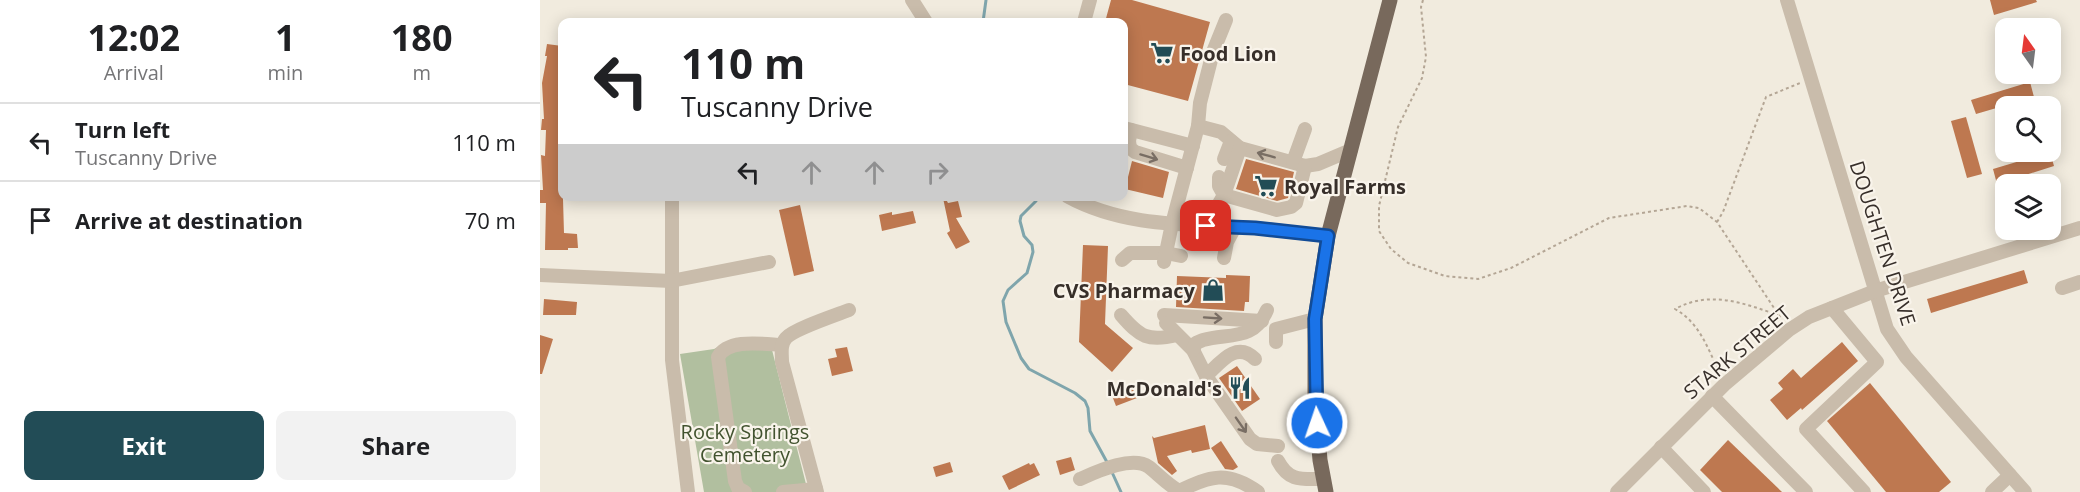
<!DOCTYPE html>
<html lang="en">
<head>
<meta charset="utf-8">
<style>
  :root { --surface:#fff; --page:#f2f2f2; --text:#202124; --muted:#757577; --line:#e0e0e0; --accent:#224c56 }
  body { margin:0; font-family:"Open Sans",sans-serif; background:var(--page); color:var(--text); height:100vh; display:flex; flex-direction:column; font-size:22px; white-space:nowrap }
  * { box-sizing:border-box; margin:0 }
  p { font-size:20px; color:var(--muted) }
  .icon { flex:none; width:33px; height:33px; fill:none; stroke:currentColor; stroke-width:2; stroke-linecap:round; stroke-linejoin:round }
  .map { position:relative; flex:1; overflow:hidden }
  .sheet { display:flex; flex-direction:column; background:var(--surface); width:540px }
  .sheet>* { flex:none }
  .hud { position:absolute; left:18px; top:18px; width:570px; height:183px; border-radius:12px; box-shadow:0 3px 15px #0003; background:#fff; color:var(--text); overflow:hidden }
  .needle { width:39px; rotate:346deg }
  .tools { position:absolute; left:1455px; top:18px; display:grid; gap:12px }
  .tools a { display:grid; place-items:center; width:66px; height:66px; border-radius:12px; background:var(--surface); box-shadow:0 3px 15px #0003; font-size:30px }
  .pin { position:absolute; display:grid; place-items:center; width:51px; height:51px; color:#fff; margin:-26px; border-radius:12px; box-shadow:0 3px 9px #0006 }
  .me { position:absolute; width:66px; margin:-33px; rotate:357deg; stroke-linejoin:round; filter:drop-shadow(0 0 4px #0008) }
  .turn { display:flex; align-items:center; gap:21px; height:126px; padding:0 24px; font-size:27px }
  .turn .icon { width:78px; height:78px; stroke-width:2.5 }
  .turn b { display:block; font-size:42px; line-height:51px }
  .lanes { display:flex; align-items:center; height:57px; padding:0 24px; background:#0003; justify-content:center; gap:30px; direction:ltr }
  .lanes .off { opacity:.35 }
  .eta { display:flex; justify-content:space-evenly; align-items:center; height:102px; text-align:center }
  .eta b { font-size:36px; font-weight:700; line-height:42px }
  .primary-button { display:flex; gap:12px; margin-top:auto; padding:12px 24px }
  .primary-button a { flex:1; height:69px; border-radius:12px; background:var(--accent); color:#fff; font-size:24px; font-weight:700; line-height:69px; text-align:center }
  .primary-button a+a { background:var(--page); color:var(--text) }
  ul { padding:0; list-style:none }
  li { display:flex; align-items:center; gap:18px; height:78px; padding:0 24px; border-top:2px solid var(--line) }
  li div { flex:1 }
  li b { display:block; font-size:22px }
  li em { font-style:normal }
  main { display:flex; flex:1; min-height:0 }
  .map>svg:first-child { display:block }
  .green { fill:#b1bf9f }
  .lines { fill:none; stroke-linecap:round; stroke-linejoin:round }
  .stream { stroke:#7fa5ac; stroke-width:3 }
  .building { fill:#be7850 }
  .path { stroke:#b4a695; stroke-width:2; stroke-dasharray:3 3; stroke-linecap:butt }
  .minor { stroke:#c9bcab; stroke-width:14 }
  .major { stroke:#78695c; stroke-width:15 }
  .oneway { stroke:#796e64 }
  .route-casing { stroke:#114b97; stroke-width:15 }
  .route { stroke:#1a73e8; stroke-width:10 }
  .labels { text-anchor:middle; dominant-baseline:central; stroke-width:4.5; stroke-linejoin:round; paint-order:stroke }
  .poi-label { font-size:20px; font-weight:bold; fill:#372f2a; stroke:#f9f4eb; text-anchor:start }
  .street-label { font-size:20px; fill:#372f2a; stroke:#f9f4eb }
  .park-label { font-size:20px; fill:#42532f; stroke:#f9f4eb }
</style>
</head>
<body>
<main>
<section class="sheet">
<div class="eta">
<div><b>12:02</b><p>Arrival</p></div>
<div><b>1</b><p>min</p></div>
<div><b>180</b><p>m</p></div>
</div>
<ul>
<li><svg class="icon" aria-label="left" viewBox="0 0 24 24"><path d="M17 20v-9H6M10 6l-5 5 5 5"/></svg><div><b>Turn left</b><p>Tuscanny Drive</p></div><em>110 m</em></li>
<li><svg class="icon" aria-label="arrive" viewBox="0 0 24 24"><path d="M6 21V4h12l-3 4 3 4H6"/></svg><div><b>Arrive at destination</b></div><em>70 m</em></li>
</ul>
<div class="primary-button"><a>Exit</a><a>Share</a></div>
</section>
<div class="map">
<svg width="1540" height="492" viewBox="0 0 1540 492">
  <rect width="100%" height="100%" fill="#f1ebde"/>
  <path class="green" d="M 229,338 L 268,492 L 164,492 L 140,354 L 174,349 L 193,339 Z"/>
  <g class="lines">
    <g class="stream">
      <path d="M 443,22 L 446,0"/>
      <path d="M 496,201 L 481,216 L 480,221 L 484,236 L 492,245 L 493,252 L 487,273 L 468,290 L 463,301 L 466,322 L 481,358 L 489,369 L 535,393 L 545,401 L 548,408 L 550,431 L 568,464"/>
      <path d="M 571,470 L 581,492"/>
    </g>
  </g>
  <g class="building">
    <path d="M 571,0 L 592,0 L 670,22 L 648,101 L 584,84 L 584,22 L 565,22 Z"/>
    <path d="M 1450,0 L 1496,0 L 1497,2 L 1454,15 Z"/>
    <path d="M 7,44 L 22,46 L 22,72 L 20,72 L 22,92 L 21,119 L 22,119 L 22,148 L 20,148 L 19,165 L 22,165 L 24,233 L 37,234 L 38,248 L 28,248 L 28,250 L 5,250 L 6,203 L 0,203 L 0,190 L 3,190 L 1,155 L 5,156 L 6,130 L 1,130 L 2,119 L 4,119 L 2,83 L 7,56 L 5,56 Z"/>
    <path d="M 1490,82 L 1494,97 L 1436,114 L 1431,100 Z"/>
    <path d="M 1426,117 L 1442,174 L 1427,178 L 1411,121 Z"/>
    <path d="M 1510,152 L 1514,166 L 1457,184 L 1453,169 Z"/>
    <path d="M 706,159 L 754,172 L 748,198 L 737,201 L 696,189 Z"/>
    <path d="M 592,161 L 629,172 L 623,198 L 585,189 Z"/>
    <path d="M 405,197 L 408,203 L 418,201 L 422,217 L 416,218 L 430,242 L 416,249 L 407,233 L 410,231 L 403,198 Z"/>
    <path d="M 260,205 L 274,271 L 254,276 L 239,210 Z"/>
    <path d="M 373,211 L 376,223 L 342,231 L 339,215 L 352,212 L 352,215 Z"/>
    <path d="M 543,245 L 568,246 L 565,324 L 593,348 L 572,372 L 539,342 Z"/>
    <path d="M 1484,270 L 1488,283 L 1391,313 L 1387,299 Z"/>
    <path d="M 686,275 L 710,276 L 709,302 L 705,302 L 704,311 L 636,307 L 637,276 L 686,278 Z"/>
    <path d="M 4,299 L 37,302 L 36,315 L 3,315 Z"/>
    <path d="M 0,335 L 13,339 L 2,374 L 0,374 Z"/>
    <path d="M 1302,342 L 1318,361 L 1262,410 L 1261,408 L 1247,420 L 1230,400 L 1243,389 L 1238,383 L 1253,369 L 1261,378 Z"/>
    <path d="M 307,347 L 313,371 L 292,376 L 288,359 L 297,357 L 295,349 Z"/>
    <path d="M 697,366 L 720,399 L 702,411 L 679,378 Z"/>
    <path d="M 1330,383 L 1411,482 L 1399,492 L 1346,492 L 1287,421 Z"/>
    <path d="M 592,385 L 597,398 L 576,406 L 571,393 Z"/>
    <path d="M 665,425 L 670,449 L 652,453 L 651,450 L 627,456 L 637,471 L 632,475 L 618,463 L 612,436 L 614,438 Z"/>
    <path d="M 1188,440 L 1242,492 L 1182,492 L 1160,470 Z"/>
    <path d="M 681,441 L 698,467 L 693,470 L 685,469 L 671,448 Z"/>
    <path d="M 531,457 L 535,470 L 520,475 L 516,461 Z"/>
    <path d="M 410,462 L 413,472 L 396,477 L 393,467 Z"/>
    <path d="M 489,463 L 490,465 L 494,463 L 500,475 L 469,490 L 462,476 Z"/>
  </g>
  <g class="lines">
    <g class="path">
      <path d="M 883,0 L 881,7 L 886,57 L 882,78 L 858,127 L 839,206 L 839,231 L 851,249 L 868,263 L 905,276 L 938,279 L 971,268 L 1069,218 L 1147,206 L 1159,208 L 1177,222 L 1242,320"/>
      <path d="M 1177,222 L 1183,212 L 1226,97 L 1260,83"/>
      <path d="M 1180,374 C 1168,349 1160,323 1135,309 C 1170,290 1203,303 1238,315"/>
    </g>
    <g class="minor">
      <path d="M 372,0 L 386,22"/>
      <path d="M 1247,0 L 1347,329 L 1366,357 L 1485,492"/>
      <path d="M 544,22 L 550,0"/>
      <path d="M 658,126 L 681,132 L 700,148 L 765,166 L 778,164 L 811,150"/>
      <path d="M 584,128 L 653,146"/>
      <path d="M 591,130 L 589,141 L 590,148 L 595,152 L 647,168"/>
      <path d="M 684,159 L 691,141"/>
      <path d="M 753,162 L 765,129"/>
      <path d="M 679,177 L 679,186 L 684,195 L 737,210 L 751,207 L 756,203 L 765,166"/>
      <path d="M 132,196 L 132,360 L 148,492"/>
      <path d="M 527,196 C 585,228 650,224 715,228 C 739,230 763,234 788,236"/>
      <path d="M 666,226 L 684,195 L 700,148"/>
      <path d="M 684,258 L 687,242 L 695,227"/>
      <path d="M 582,260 L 590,253 L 626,253 L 641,256"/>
      <path d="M 624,262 L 632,224 L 658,126 L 660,103 L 673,52 L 686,20"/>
      <path d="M 0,275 L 131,281 L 229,262"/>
      <path d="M 1522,288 L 1540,282"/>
      <path d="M 1292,308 L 1337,362 L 1266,429 L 1324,492"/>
      <path d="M 581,315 C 600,337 608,342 637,335"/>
      <path d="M 624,315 L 722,321"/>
      <path d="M 626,323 L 653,350 L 666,376"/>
      <path d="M 736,342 L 736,329 L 775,319"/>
      <path d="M 653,350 L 656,343 L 663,340 C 690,333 714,341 727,310"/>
      <path d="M 715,359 C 696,340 680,363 666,376 L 710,439 L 717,444 L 738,446"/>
      <path d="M 1172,396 L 1266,492"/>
      <path d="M 1121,447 L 1164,492"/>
      <path d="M 738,461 C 749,482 762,479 783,479"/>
      <path d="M 540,479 C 556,472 592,455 609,467 C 619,475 627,484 639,491 C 670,476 687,470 718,492"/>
      <path d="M 205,492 L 198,488 L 195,481 L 178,357 C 188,338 223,344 242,345"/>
      <path d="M 243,492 L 276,489"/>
      <path d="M 277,492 L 242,362 C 242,353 240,345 246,338 C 254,329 296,315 309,310"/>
      <path d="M 1077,492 L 1184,385 L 1249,330 L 1269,317 L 1335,291 L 1540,228"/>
      <path d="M 1452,492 L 1470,475"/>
    </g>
    <path class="major" d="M 786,492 L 780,460 L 775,402 L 775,319 L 788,236 L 850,0"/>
  </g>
  <defs><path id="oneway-shaft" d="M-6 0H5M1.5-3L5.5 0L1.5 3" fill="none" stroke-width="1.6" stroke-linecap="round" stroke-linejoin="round" transform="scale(1.5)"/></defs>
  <g class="oneway">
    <use href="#oneway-shaft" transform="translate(726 155) rotate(-165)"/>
    <use href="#oneway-shaft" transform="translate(609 157) rotate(17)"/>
    <use href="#oneway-shaft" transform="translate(673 318) rotate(4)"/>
    <use href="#oneway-shaft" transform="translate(701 425) rotate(55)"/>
  </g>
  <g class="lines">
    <g class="route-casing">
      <path id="route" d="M 666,226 L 715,228 L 788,236 L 775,319 L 777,423"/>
    </g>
    <use href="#route" class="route"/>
  </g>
  <defs>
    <g id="supermarket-bare" transform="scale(1.8)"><path d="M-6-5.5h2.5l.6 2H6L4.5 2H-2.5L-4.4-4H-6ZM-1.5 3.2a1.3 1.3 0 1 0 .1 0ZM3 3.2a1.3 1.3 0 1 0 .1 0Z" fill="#224c56" stroke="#f9f4eb" stroke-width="2.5" paint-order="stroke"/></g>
    <g id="shop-bare" transform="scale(1.8)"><path d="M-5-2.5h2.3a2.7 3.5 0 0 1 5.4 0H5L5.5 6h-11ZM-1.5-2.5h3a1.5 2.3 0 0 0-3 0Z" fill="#224c56" stroke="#f9f4eb" stroke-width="2.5" paint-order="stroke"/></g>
    <g id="restaurant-bare" transform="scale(1.8)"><path d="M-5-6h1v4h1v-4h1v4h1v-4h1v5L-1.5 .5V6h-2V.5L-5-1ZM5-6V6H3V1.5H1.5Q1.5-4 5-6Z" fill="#224c56" stroke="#f9f4eb" stroke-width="2.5" paint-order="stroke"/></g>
  </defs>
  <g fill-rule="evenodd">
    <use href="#supermarket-bare" x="622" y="53"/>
    <use href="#supermarket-bare" x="726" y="186"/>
    <use href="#shop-bare" x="673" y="290"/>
    <use href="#restaurant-bare" x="700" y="388"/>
  </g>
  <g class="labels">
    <g class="poi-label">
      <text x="640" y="53">Food Lion</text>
      <text x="744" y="186">Royal Farms</text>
      <text x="655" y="290" text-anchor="end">CVS Pharmacy</text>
      <text x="682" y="388" text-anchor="end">McDonald's</text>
    </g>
    <g class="street-label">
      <text transform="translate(1343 243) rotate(72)">DOUGHTEN DRIVE</text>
      <text transform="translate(1197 352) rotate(-40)">STARK STREET</text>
    </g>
    <g class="park-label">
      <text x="205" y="431">Rocky Springs<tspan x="205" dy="23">Cemetery</tspan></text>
    </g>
  </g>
</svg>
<div class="tools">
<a><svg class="needle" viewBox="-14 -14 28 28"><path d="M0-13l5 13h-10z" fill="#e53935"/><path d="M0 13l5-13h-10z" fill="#757577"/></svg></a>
<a><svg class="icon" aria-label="search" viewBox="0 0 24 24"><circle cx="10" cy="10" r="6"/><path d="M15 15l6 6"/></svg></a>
<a><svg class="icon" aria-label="layers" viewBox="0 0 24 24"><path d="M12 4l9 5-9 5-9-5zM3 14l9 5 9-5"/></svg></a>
</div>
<div class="pin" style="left:666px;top:226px;background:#d93025"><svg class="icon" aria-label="arrive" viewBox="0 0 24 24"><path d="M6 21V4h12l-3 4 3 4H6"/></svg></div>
<svg class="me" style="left:777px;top:423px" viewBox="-20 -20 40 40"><circle r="17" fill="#1a73e8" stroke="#fff" stroke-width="3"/><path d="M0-11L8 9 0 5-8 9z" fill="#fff"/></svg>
<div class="hud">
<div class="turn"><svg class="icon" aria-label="left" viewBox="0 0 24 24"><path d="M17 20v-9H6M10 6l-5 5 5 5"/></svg><div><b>110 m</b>Tuscanny Drive</div></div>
<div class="lanes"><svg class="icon" aria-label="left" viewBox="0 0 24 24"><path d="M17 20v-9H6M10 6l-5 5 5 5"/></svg><svg class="icon off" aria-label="ahead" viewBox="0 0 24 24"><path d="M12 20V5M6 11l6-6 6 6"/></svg><svg class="icon off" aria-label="ahead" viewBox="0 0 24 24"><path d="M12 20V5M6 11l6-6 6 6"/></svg><svg class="icon off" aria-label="right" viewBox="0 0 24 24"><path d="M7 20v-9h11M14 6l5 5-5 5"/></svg></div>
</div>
</div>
</main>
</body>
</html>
